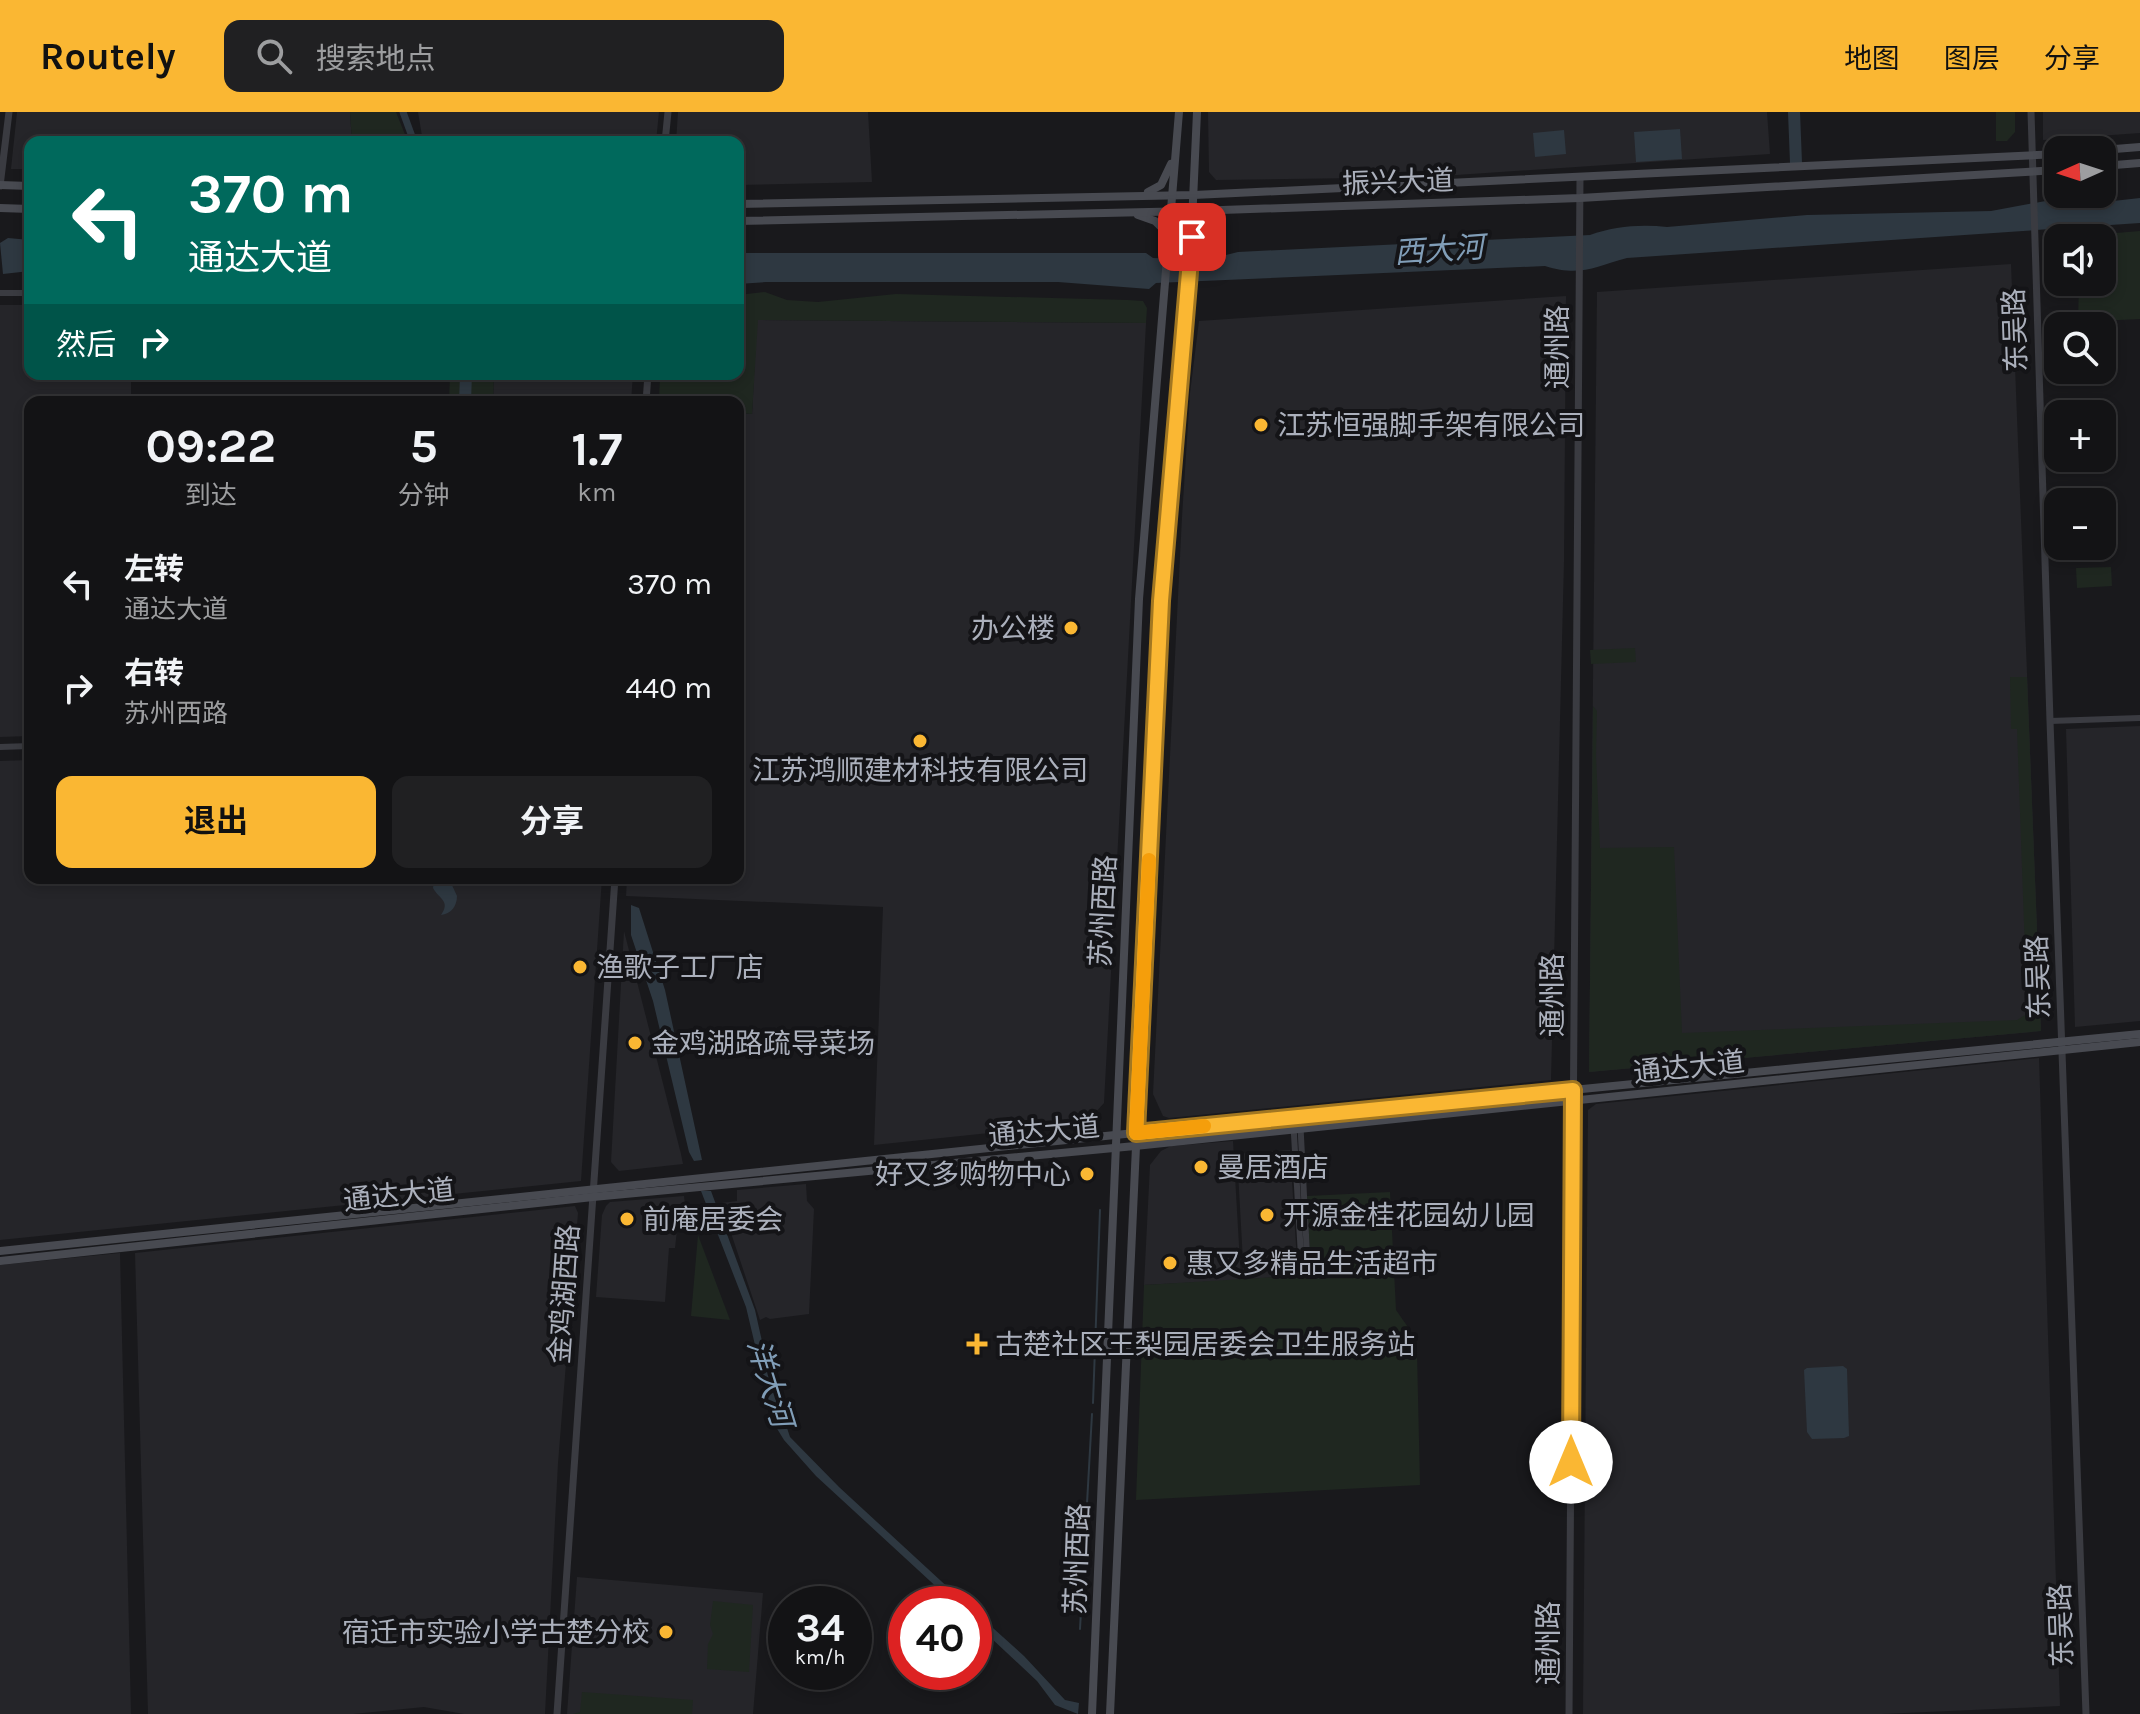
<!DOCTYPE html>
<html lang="zh">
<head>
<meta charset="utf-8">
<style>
  :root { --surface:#131315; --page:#202022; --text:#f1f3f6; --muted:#9d9ea0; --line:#323234; --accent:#fab733 }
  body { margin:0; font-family:Karla,"Noto Sans SC",sans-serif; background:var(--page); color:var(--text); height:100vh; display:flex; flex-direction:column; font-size:30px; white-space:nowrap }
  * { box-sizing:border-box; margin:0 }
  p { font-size:26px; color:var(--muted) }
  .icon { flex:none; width:44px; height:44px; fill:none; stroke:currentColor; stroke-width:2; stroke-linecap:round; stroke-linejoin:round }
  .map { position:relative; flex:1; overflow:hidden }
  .details { position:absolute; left:24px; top:284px; width:720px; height:488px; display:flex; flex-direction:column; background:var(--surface); border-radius:16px; box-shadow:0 4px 12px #0003,0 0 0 2px var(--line) }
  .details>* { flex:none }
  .guide { position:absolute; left:24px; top:24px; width:720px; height:244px; border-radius:16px; box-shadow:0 4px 12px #0003,0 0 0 2px var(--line); background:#00695c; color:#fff; overflow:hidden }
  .needle { width:52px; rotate:267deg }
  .tools { position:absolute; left:2044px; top:24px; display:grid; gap:16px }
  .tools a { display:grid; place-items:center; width:72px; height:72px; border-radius:16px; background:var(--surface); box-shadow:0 4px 12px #0003,0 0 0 2px var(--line); font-size:40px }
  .speed { position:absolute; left:768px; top:1474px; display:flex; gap:16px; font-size:40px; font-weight:700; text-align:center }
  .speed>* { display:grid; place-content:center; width:104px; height:104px; border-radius:50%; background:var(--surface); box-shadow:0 4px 12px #0003,0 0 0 2px var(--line); line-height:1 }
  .speed small { font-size:20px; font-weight:400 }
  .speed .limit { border:12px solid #d22; background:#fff; color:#111 }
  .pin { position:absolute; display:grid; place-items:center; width:68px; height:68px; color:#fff; margin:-34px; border-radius:16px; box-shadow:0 4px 12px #0006 }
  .me { position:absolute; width:88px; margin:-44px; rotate:0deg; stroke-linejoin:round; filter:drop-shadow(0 0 6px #0008) }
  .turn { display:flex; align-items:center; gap:28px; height:168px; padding:0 32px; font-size:36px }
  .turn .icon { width:104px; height:104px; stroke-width:2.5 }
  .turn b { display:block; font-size:56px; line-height:68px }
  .then { display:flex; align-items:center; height:76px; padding:0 32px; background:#0003; gap:16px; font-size:30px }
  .eta { display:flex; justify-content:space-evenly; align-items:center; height:136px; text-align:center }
  .eta b { font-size:48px; font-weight:700; line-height:56px }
  .button { display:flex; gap:16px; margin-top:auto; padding:16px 32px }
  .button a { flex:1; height:92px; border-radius:16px; background:var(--accent); color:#111; font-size:32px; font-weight:700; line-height:92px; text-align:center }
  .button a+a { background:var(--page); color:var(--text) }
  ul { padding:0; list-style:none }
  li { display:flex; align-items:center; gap:24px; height:104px; padding:0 32px }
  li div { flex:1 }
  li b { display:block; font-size:30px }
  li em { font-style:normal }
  header { display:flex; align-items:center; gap:48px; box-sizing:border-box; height:112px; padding:0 40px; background:var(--accent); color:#111 }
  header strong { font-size:38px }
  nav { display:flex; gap:44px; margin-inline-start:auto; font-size:28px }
  .search { width:560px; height:72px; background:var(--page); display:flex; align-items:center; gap:20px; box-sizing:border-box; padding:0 28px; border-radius:16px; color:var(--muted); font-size:30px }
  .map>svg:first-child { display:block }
  .built { fill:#252529 }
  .green { fill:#1f2720 }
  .water { fill:#2e3841 }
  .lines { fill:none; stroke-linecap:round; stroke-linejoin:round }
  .stream { stroke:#2e3841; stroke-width:2 }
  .canal { stroke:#2e3841; stroke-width:7 }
  .river { stroke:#2e3841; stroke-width:12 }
  .minor { stroke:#3a3b41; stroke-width:6 }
  .tertiary { stroke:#3a3b41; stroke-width:7 }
  .secondary { stroke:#484a51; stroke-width:8 }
  .route-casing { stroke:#a27721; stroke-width:20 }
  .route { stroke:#fab733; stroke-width:14 }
  .slow { stroke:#f59e0b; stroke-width:14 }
  .poi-dot { fill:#fab733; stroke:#141417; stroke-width:3 }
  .labels { text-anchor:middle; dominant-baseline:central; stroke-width:8; stroke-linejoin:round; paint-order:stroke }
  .street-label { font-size:28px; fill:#abb0bc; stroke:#141417 }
  .poi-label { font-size:28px; fill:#abb0bc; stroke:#141417; text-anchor:start }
  .water-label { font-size:30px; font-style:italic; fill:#819eb8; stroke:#141417 }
</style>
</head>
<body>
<header>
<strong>Routely</strong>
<div class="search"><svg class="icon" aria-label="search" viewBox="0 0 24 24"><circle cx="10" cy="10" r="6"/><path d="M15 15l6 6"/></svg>搜索地点</div>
<nav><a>地图</a><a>图层</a><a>分享</a></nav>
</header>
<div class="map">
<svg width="2140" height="1602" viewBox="0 0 2140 1602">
  <rect width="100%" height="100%" fill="#19191c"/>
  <g class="built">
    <path d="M 17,0 L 350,0 L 352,30 L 30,30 L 30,57 L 11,57 Z"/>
    <path d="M 418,0 L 659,0 L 656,30 L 423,30 Z"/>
    <path d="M 678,0 L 868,0 L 872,70 L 738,73 L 738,30 L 676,30 Z"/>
    <path d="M 1208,0 L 1767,0 L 1770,42 L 1427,65 L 1216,68 L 1209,60 Z"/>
    <path d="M 2043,0 L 2140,0 L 2140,21 L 2043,28 Z"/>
    <path d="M 2011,152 L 2041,919 L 1589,960 L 1597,180 Z"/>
    <path d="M 1566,184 L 1564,449 L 1551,968 L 1169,1006 L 1163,1004 L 1153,982 L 1182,405 L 1190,281 L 1199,209 Z"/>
    <path d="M 0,193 L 30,193 L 30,262 L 131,262 L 131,290 L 30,290 L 30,624 L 0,625 Z"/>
    <path d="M 757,208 L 1146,211 L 1104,991 L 1086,1011 L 874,1033 L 883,795 L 626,784 L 627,766 L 738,766 L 738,301 L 752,302 Z"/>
    <path d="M 494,262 L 633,262 L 631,290 L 493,290 Z"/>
    <path d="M 2140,614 L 2140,909 L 2075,915 L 2066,617 Z"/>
    <path d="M 30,648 L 30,766 L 602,766 L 581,1069 L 0,1128 L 0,649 Z"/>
    <path d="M 624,819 L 681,1042 L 683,1052 L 619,1059 L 611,1050 Z"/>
    <path d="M 2039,946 L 2060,1594 L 1882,1602 L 1583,1602 L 1588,998 L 1596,992 Z"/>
    <path d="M 1233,1029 L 1241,1168 L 1144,1173 L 1150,1053 L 1161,1039 L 1171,1034 Z"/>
    <path d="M 1290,1038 L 1298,1164 L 1244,1167 L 1237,1042 Z"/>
    <path d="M 806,1072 L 807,1089 L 814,1097 L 809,1202 L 770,1207 L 766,1205 L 760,1208 L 721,1091 L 737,1089 L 737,1078 Z"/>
    <path d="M 684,1084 L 688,1119 L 677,1118 L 675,1136 L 669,1136 L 665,1190 L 596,1185 L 602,1103 L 606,1094 L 610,1090 Z"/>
    <path d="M 575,1094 L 578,1101 L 558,1351 L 545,1602 L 464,1602 L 424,1595 L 353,1602 L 148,1602 L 135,1141 Z"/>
    <path d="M 120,1141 L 131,1602 L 0,1602 L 0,1153 Z"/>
    <path d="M 577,1465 L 763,1481 L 753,1602 L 567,1602 Z"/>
  </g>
  <g class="green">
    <path d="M 350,0 L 396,0 L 408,30 L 352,30 Z"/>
    <path d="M 1996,0 L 2015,0 L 2015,20 L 2007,29 L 1996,29 Z"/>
    <path d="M 2140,119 L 2140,207 L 2078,210 L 2079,170 L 2102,170 L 2102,126 L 2058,126 L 2058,145 L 2045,145 L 2044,131 L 2055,129 L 2056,126 Z"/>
    <path d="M 765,180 L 787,188 L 818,190 L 896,182 L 1128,188 L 1143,189 L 1147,196 L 1146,211 L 758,208 L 752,302 L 738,301 L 738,290 L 659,290 L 660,262 L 738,262 L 738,183 Z"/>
    <path d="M 450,262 L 494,262 L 493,290 L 449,290 Z"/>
    <path d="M 2111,455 L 2112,474 L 2077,476 L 2076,456 Z"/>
    <path d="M 1635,536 L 1636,550 L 1591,552 L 1590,538 Z"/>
    <path d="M 2010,565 L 2027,565 L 2041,919 L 1589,960 L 1593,594 L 1597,599 L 1596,643 L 1600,736 L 1674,735 L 1682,921 L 2017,908 L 2025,903 L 2027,895 L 2017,617 L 2011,617 Z"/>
    <path d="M 1390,1080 L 1396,1198 L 1412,1221 L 1417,1240 L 1420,1373 L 1136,1388 L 1144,1173 L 1311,1163 L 1307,1084 Z"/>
    <path d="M 698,1123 L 730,1208 L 691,1204 Z"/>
    <path d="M 713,1489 L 753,1493 L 749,1560 L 707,1557 L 708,1532 L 713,1522 L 710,1513 Z"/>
    <path d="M 582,1580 L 693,1588 L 692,1602 L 573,1602 L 580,1600 Z"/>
  </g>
  <g class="water">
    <path d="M 1680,17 L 1682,47 L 1636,50 L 1634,20 Z"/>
    <path d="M 1564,18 L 1566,42 L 1535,45 L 1533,21 Z"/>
    <path d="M 2140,86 L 2140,111 L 1627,146 C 1594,155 1580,165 1545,154 L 1156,171 L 1149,177 L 1058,170 L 766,170 L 738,172 L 738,141 L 1146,141 L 1153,146 L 1206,148 L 1238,140 L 1590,123 C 1614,114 1642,112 1667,115 L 1807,103 L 1991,99 L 2051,88 L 2113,89 Z"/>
    <path d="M 8,126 L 30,128 L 30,159 L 3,162 L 0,131 Z"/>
    <path d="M 440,766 L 451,771 L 457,784 C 457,794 451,802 441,803 C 451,789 439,787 433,776 L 434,769 Z"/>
    <path d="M 631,793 L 639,796 L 665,878 L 702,1048 L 694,1049 L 689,1040 L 653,889 L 631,823 Z"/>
    <path d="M 701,1079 L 711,1079 L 755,1198 L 770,1265 L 790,1325 L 839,1375 L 966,1492 L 955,1492 L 816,1364 L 784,1328 L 776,1315 L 769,1292 L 746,1195 Z"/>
    <path d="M 1843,1254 L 1847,1257 L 1849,1324 L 1844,1326 L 1812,1327 L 1807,1320 L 1804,1258 L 1807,1256 Z"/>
    <path d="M 974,1499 L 1024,1544 L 1065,1588 L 1079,1591 L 1078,1602 L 1055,1593 L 1037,1569 L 974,1510 Z"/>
  </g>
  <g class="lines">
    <g class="stream">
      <path d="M 1093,1291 L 1100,1098"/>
      <path d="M 1080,1517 L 1092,1302"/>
    </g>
    <path class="canal" d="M 403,0 L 414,30"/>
    <g class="river">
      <path d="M 1794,0 L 1796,51"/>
      <path d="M 465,290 L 466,262"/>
    </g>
    <g class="minor">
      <path d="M 0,181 L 30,181"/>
      <path d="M 2050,609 L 2140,606"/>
      <path d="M 0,635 L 30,634"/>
      <path d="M 1293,1005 L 1302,1162 L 1308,1162 L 1300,1005"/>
    </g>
    <g class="tertiary">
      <path d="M 2031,0 L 2050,609 L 2086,1602"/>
      <path d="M 665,30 L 668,0"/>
      <path d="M 0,74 L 9,0"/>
      <path d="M 646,290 L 648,262"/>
      <path d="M 557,1602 L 615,766"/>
      <path d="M 1569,1602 L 1580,66"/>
    </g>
    <g class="secondary">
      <path d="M 2102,38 L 2140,35"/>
      <path d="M 2102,54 L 2140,51"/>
      <path d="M 0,73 L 30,74"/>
      <path d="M 1148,80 L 1161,73 L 1171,52"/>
      <path d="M 738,92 L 1194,83 L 2058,42"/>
      <path d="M 0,96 L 30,97"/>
      <path d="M 1138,103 L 1155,109 L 1169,123"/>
      <path d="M 738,109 L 1193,99 L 1580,86 L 2058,58"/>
      <path d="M 1192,124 L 1203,111 L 1221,99"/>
      <path d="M 0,1139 L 1115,1023 L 2140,922"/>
      <path d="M 0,1149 L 593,1085 L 1135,1034 L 2140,930"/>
      <path d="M 1092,1602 L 1139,487 L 1179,0"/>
      <path d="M 1110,1602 L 1161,489 L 1191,133 L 1197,0"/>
    </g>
  </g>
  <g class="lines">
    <g class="route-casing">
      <path id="route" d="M 1192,125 L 1161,489 L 1136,1021 L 1573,978 L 1571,1350"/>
    </g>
    <use href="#route" class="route"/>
    <path class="slow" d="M 1149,748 L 1136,1021 L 1204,1014"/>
  </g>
  <g class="poi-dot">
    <circle cx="1261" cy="313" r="8"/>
    <circle cx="1071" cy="516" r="8"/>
    <circle cx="920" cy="629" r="8"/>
    <circle cx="580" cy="855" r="8"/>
    <circle cx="635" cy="931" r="8"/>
    <circle cx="1201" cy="1055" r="8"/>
    <circle cx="1087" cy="1062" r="8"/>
    <circle cx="1267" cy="1103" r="8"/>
    <circle cx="627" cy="1107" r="8"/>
    <circle cx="1170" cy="1151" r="8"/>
    <path d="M973 1220h8v8h8v8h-8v8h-8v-8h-8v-8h8z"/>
    <circle cx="666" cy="1520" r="8"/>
  </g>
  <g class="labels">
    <g class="street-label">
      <text transform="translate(1398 70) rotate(-2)">振兴大道</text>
      <text transform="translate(2015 218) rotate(-92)">东吴路</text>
      <text transform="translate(1557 235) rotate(-90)">通州路</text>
      <text transform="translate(1103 799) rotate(-87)">苏州西路</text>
      <text transform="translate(2038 865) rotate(-92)">东吴路</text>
      <text transform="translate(1552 883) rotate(-90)">通州路</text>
      <text transform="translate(1689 955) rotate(-6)">通达大道</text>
      <text transform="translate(1044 1019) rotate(-5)">通达大道</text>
      <text transform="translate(399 1083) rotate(-6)">通达大道</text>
      <text transform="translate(564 1182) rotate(-86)">金鸡湖西路</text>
      <text transform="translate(1077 1447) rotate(-88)">苏州西路</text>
      <text transform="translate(2061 1513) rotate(-92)">东吴路</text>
      <text transform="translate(1548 1531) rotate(-90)">通州路</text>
    </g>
    <g class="poi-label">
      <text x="1277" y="313">江苏恒强脚手架有限公司</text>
      <text x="1055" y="516" text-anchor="end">办公楼</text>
      <text x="920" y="658" text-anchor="middle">江苏鸿顺建材科技有限公司</text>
      <text x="596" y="855">渔歌子工厂店</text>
      <text x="651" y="931">金鸡湖路疏导菜场</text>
      <text x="1217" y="1055">曼居酒店</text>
      <text x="1071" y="1062" text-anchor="end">好又多购物中心</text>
      <text x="1283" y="1103">开源金桂花园幼儿园</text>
      <text x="643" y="1107">前庵居委会</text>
      <text x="1186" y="1151">惠又多精品生活超市</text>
      <text x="995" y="1232">古楚社区王梨园居委会卫生服务站</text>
      <text x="650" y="1520" text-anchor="end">宿迁市实验小学古楚分校</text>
    </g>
    <g class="water-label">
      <text transform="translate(1439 138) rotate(-4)">西大河</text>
      <text transform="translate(770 1271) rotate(73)">洋大河</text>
    </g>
  </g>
</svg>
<div class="tools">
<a><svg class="needle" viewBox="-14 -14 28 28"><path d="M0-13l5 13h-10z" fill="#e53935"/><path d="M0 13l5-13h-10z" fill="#9d9ea0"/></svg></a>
<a><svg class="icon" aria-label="sound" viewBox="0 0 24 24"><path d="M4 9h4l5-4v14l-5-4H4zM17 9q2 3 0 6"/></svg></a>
<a><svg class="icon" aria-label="search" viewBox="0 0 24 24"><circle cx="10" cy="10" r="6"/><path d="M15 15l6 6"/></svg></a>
<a>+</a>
<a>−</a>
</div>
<div class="speed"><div>34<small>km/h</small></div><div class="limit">40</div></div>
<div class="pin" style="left:1192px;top:125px;background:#d93025"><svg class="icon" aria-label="arrive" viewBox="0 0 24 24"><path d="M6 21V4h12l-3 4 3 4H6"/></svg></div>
<svg class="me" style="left:1571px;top:1350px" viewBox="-20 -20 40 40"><circle r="19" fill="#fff"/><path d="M0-13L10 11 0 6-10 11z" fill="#fab733"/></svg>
<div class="guide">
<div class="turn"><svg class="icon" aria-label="left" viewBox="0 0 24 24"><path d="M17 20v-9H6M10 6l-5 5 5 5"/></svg><div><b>370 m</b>通达大道</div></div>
<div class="then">然后<svg class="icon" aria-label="right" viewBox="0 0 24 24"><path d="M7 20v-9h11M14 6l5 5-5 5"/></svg></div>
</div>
<section class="details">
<div class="eta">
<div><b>09:22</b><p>到达</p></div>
<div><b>5</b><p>分钟</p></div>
<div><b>1.7</b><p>km</p></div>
</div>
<ul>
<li><svg class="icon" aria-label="left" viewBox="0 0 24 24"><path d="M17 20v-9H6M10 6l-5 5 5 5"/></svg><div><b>左转</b><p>通达大道</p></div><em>370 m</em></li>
<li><svg class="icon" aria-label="right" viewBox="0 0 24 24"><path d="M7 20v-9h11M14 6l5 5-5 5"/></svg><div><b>右转</b><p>苏州西路</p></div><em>440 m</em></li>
</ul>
<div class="button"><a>退出</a><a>分享</a></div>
</section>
</div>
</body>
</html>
